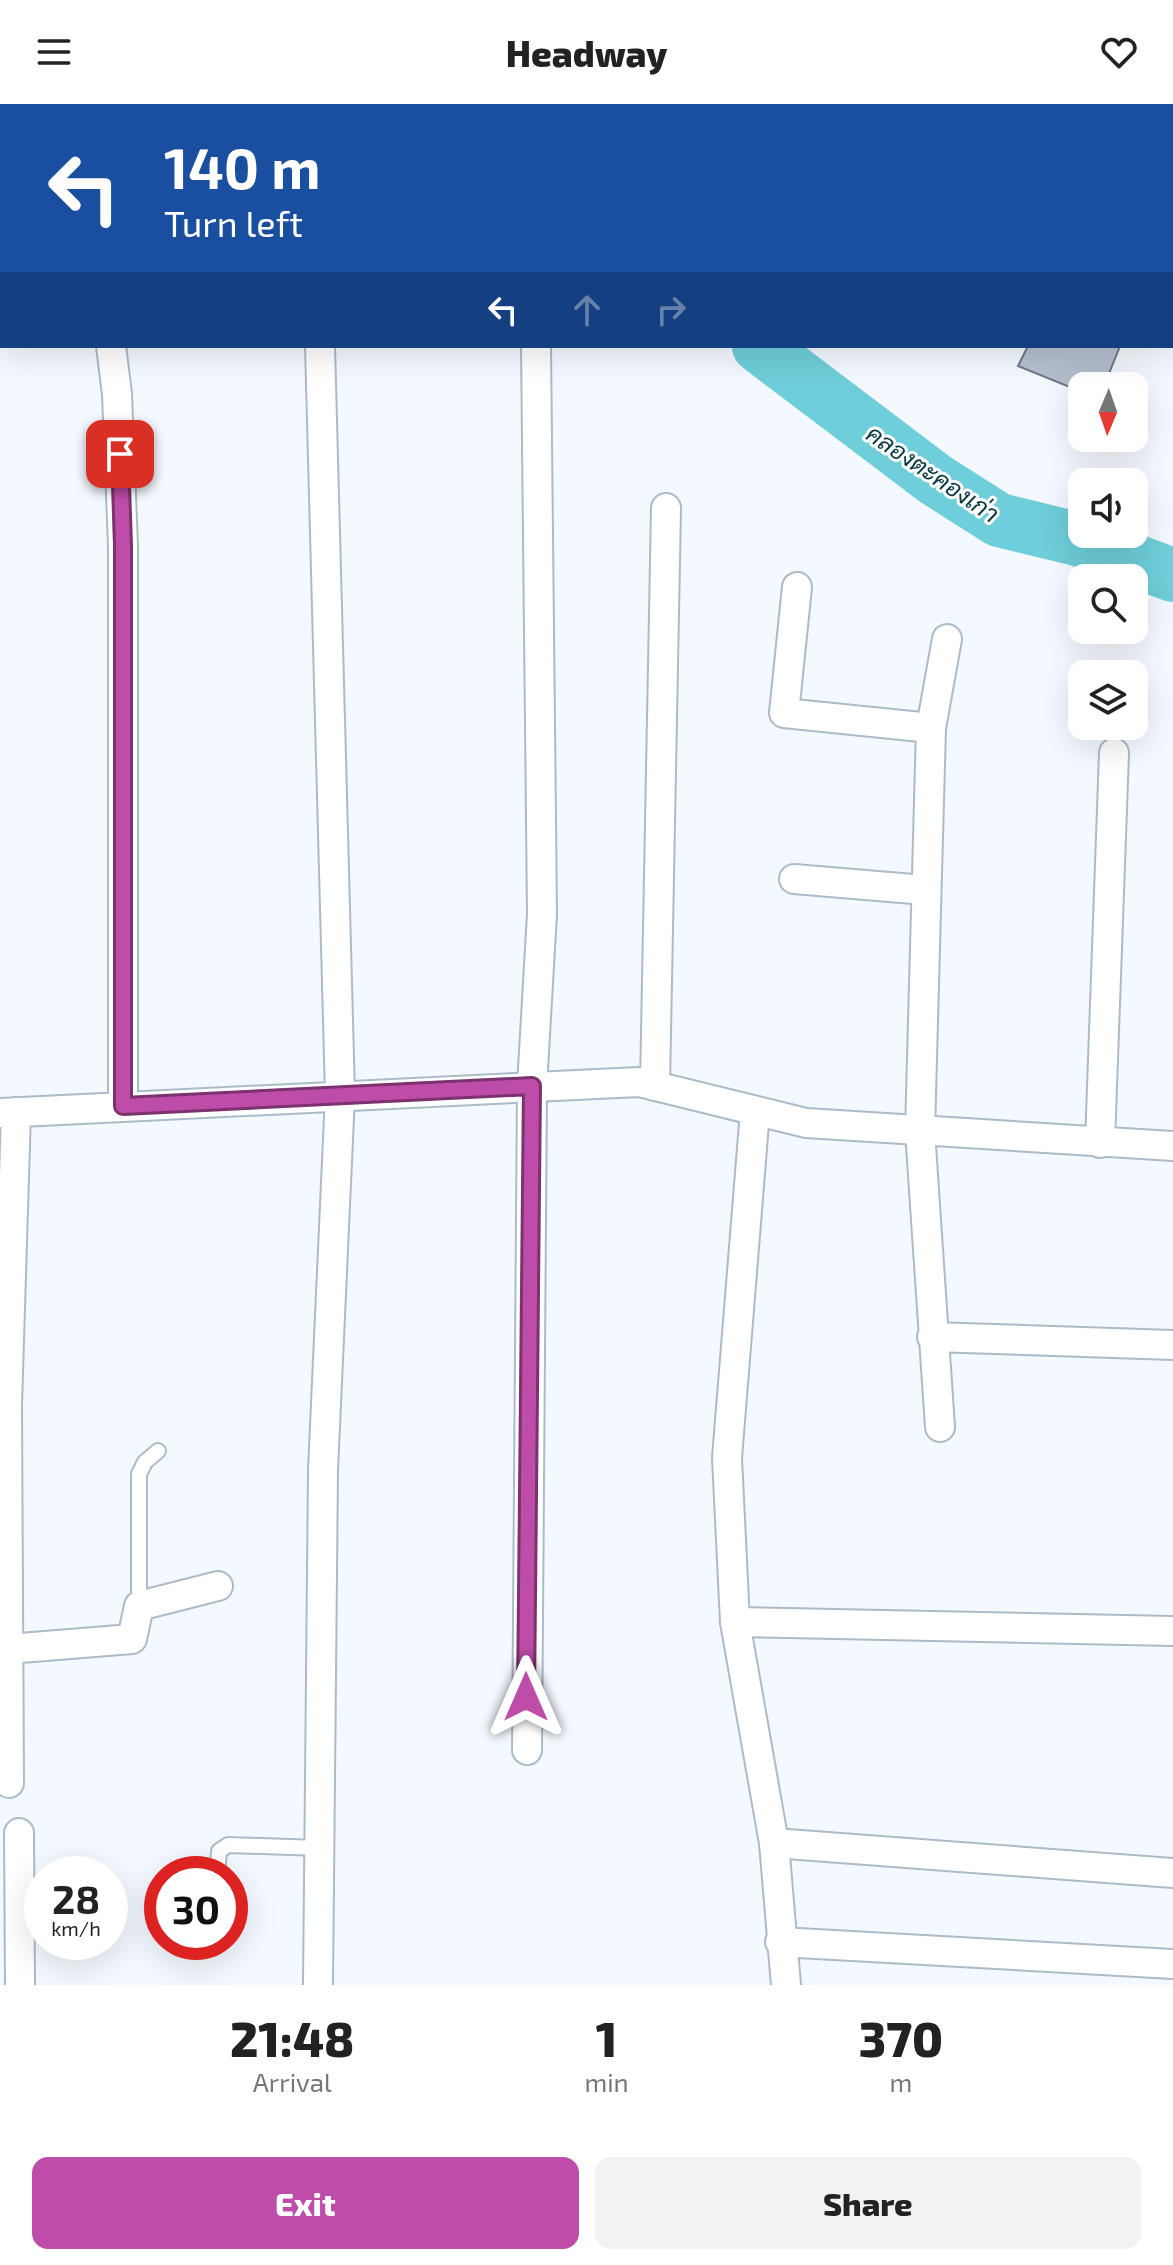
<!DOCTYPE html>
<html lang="en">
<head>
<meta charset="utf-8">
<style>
  :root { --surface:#fff; --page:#f2f2f2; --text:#222; --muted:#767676; --accent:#be4da9 }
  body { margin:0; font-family:"Exo 2",Sarabun,sans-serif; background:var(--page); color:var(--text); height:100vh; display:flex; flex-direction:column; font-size:30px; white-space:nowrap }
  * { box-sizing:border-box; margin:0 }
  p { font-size:26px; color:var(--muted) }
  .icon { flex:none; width:44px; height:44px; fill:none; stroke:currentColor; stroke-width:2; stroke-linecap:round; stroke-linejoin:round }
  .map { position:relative; height:1881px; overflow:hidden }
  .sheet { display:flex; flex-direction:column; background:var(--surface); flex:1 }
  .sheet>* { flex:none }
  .top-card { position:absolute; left:0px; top:0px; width:1174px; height:244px; box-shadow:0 8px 32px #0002; background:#1a4fa0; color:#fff; overflow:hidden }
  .needle { width:52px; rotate:182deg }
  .controls { position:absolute; left:1068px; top:268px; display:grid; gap:16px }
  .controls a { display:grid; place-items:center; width:80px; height:80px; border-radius:16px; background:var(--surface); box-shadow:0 8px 32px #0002; font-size:40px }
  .speed { position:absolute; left:24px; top:1752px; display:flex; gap:16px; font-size:40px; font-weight:700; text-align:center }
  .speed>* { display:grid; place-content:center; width:104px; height:104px; border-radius:50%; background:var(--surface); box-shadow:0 8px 32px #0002; line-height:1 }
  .speed small { font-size:20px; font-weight:400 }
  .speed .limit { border:12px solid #d22; background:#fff; color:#111 }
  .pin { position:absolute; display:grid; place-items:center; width:68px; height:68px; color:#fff; margin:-34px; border-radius:16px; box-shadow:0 4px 12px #0006 }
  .me { position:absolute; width:88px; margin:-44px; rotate:0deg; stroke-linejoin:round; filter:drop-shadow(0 0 6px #0008) }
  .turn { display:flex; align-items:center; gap:28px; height:168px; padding:0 32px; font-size:36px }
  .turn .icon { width:104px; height:104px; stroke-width:2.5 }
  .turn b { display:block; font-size:56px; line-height:68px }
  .lanes { display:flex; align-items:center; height:76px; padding:0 32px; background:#0003; justify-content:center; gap:40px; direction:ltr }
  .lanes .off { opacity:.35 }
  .eta { display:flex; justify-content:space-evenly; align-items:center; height:136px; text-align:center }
  .eta b { font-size:48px; font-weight:800; line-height:56px }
  .cta { display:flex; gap:16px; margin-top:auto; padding:16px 32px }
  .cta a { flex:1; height:92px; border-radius:16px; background:var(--accent); color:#fff; font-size:32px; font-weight:800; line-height:92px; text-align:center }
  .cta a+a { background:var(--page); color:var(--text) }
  header { display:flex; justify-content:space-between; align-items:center; height:104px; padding:0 32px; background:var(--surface); font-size:36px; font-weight:800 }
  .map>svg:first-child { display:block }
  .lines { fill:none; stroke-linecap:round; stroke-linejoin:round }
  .river { stroke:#6eced9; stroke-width:54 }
  .building { fill:#b6c0d0; stroke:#717a88; stroke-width:2 }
  .service-casing { stroke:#acbbc8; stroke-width:18 }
  .minor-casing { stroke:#acbbc8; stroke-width:32 }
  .tertiary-casing { stroke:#acbbc8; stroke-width:40 }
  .service { stroke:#fff; stroke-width:14 }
  .minor { stroke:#fff; stroke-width:28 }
  .tertiary { stroke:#fff; stroke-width:36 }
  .route-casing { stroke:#7c326e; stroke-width:20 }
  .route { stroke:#be4da9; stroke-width:14 }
  .labels { text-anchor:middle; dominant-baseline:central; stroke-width:6; stroke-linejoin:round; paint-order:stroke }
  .water-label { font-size:24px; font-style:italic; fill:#09393e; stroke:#fff }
</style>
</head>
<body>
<header><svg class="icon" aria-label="menu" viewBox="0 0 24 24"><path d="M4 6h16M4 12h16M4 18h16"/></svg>Headway<svg class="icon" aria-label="heart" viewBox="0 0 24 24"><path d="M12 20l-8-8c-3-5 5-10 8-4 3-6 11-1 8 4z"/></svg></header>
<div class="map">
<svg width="1173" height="1881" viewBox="0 0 1173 1881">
  <rect width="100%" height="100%" fill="#f3f9fe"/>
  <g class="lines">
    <g class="river">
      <path d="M 386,0 L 387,2"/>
      <path d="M 759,242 L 936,376 L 999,416 L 1077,435 L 1173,471"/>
    </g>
  </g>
  <g class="building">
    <path d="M 1024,0 L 1171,0 L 1170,2 Z"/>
    <path d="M 1028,242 L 1120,242 L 1104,282 L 1082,282 L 1082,288 L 1018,262 Z"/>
  </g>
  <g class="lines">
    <g class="service-casing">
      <g id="service">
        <path d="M 139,1502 L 139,1370 L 145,1358 L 158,1347"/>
        <path d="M 217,1770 L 219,1747 L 228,1741 L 320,1744"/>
      </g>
    </g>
    <g class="minor-casing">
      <g id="minor">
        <path d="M 111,242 L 117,290 L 123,442 L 123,1002"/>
        <path d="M 797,483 L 784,609 L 931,624"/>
        <path d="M 794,775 L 925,786"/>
        <path d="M 655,982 L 666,404"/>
        <path d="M 755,1007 L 727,1354 L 735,1518 L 774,1739 L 786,1881"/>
        <path d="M 0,1009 L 639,978 L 806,1019 L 1173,1042"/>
        <path d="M 1100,1039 L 1114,649"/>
        <path d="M 932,1233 L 1173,1241"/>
        <path d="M 940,1323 L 920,1027 L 931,624 L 947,535"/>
        <path d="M 735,1518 L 1173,1527"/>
        <path d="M 8,1545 L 132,1535 L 139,1502 L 218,1482"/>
        <path d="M 527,1646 L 532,982 L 542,810 L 536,242"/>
        <path d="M 9,1679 L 7,1301 L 16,1008"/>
        <path d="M 19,1729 L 20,1881"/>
        <path d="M 774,1739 L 1173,1769"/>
        <path d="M 780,1838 L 1173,1860"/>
        <path d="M 318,1881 L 323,1366 L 340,991 L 320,242"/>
      </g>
    </g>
    <g class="tertiary-casing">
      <g id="tertiary">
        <path d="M 780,0 L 785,2"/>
        <path d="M 1172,160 L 1173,160"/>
      </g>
    </g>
    <use href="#service" class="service"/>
    <use href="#minor" class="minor"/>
    <use href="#tertiary" class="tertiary"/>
  </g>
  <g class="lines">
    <g class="route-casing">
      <path id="route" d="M 120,350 L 123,442 L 123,1002 L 532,982 L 526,1593"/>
    </g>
    <use href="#route" class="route"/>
  </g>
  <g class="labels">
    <g class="water-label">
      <text transform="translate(933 369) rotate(34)">คลองตะคองเก่า</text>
    </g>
  </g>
</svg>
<div class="controls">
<a><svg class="needle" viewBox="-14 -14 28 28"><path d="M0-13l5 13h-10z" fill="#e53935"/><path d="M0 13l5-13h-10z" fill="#767676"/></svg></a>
<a><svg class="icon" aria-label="sound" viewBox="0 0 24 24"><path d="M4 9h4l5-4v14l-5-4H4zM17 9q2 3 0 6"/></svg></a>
<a><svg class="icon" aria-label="search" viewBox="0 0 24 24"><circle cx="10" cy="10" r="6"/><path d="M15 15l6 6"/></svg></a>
<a><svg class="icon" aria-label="layers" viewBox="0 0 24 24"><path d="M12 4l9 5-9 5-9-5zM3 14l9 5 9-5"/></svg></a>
</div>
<div class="speed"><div>28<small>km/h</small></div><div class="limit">30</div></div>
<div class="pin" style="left:120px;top:350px;background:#d93025"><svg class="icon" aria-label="arrive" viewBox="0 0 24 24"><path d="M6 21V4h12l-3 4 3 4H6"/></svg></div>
<svg class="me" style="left:526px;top:1593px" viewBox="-20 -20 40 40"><path d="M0-17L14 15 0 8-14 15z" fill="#be4da9" stroke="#fff" stroke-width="4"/></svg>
<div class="top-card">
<div class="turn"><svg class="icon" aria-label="left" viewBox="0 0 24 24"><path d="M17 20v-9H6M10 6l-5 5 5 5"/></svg><div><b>140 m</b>Turn left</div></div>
<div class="lanes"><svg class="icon" aria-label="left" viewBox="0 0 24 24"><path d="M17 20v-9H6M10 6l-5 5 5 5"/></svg><svg class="icon off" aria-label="ahead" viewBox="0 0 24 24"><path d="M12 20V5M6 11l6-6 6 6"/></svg><svg class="icon off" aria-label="right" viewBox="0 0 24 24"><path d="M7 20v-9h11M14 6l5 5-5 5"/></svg></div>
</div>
</div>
<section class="sheet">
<div class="eta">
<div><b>21:48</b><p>Arrival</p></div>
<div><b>1</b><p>min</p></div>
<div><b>370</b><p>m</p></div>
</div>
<div class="cta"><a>Exit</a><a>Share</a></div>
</section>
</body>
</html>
